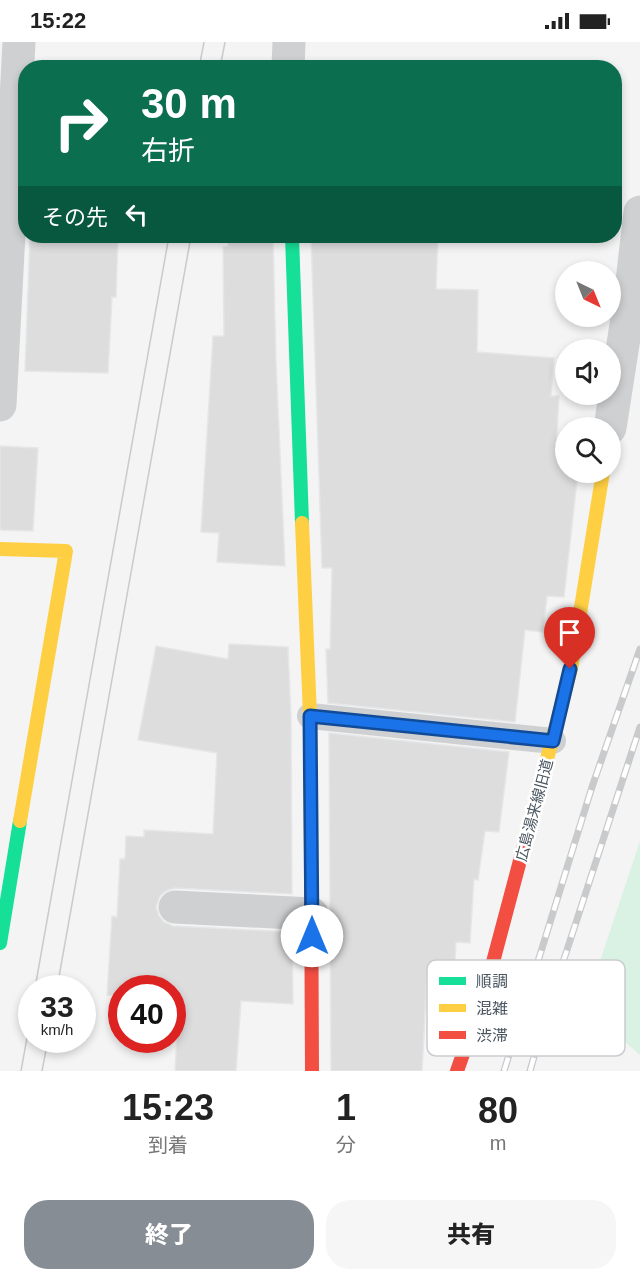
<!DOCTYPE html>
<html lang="ja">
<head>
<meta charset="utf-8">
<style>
  :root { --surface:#fff; --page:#f6f6f6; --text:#222; --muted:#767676; --accent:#868d94 }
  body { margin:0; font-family:Arial,"Noto Sans JP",sans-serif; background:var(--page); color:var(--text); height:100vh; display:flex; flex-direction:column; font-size:22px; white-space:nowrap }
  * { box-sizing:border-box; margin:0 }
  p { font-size:20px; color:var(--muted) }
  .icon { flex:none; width:33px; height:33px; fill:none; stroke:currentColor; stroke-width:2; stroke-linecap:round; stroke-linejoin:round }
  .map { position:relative; height:1029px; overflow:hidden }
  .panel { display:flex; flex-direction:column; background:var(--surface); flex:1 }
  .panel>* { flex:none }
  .guide { position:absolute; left:18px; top:18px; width:604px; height:183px; border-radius:24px; box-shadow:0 3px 9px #0003; background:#0b6e4f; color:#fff; overflow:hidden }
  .needle { width:39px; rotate:137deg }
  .buttons { position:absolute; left:555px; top:219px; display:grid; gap:12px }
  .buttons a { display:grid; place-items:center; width:66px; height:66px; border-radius:50%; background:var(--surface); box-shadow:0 3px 9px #0003; font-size:30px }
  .speed { position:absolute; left:18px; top:933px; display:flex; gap:12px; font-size:30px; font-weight:700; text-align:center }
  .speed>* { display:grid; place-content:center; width:78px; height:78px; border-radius:50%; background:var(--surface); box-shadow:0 3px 9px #0003; line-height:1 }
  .speed small { font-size:15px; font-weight:400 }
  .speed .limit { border:9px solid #d22; background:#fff; color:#111 }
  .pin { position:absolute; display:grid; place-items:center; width:51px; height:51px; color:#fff; margin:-62px -26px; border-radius:50% 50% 50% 0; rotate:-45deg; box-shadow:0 0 6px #0007 }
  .pin .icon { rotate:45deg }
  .me { position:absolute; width:66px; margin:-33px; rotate:0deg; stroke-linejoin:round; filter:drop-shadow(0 0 4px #0008) }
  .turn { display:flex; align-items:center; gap:21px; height:126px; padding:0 24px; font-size:27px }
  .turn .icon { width:78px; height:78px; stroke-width:2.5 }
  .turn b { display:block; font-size:42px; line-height:51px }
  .then { display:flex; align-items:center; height:57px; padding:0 24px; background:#0003; gap:12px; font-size:22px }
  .eta { display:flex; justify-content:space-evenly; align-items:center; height:102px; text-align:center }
  .eta b { font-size:36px; font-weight:800; line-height:42px }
  .action { display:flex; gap:12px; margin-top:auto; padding:12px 24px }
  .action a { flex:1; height:69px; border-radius:24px; background:var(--accent); color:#fff; font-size:24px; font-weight:800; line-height:69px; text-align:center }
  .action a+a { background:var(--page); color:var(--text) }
  .status { display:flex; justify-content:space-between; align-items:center; height:42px; padding:0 30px; background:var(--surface); direction:ltr }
  .status svg { height:16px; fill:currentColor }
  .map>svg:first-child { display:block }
  .green { fill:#d9f2e3 }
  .building { fill:#ddddde; stroke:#e5e6e7; stroke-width:1.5 }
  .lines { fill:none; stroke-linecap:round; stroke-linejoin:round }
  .lane { stroke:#ced0d2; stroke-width:26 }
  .street { stroke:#ced0d2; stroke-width:33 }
  .fast { stroke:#16e098; stroke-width:14 }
  .slow { stroke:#ffcf43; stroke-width:14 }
  .jam { stroke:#f24e42; stroke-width:14 }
  .tram { stroke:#c9cacc; stroke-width:1.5 }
  .rail-casing { stroke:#c9cacc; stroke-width:7 }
  .rail { stroke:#fff; stroke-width:4.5; stroke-dasharray:14; stroke-linecap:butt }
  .route-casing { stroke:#114b97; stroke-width:15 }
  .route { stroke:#1a73e8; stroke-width:10 }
  .labels { text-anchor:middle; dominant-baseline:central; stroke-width:5; stroke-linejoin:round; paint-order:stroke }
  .street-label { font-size:15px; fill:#4a5661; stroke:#fff }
  .key { fill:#fff; stroke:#c9ccd0; stroke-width:1.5 }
  .key-label { font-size:16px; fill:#4a5661 }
</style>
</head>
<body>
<div class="status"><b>15:22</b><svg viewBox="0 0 49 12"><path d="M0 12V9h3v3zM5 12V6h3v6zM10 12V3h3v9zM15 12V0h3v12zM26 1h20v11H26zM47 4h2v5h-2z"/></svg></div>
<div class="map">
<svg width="640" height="1029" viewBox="0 0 640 1029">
  <rect width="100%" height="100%" fill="#f4f4f4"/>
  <path class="green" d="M 640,799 L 640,1013 L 590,969 L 595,934 Z"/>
  <g class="building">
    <path d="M 30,194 L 118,194 L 116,255 L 112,255 L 108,331 L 25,329 Z"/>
    <path d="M 228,194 L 273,194 L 276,319 L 285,524 L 217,520 L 219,491 L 201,490 L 213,294 L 224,294 L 223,205 L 228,204 Z"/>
    <path d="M 311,194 L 438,194 L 436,247 L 478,248 L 477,310 L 554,316 L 551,354 L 559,354 L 556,408 L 566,408 L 566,430 L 578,430 L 564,555 L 547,554 L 543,590 L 525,588 L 515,680 L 328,661 L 326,607 L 330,607 L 332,526 L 322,526 Z"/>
    <path d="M 0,404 L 38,406 L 33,489 L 0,488 Z"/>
    <path d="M 229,602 L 288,605 L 291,674 L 292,852 L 175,846 L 166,849 L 160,854 L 156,865 L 159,874 L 164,880 L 173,884 L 292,890 L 293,962 L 241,959 L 236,1029 L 175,1029 L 179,957 L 172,956 L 172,946 L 122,946 L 122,954 L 107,953 L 112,874 L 117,875 L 120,817 L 125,817 L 126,794 L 144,795 L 144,788 L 213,792 L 217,711 L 138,698 L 156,604 L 228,617 Z"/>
    <path d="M 329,691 L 509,710 L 499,790 L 485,789 L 478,838 L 474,837 L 470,901 L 456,900 L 454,936 L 427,934 L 422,1029 L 331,1029 Z"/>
  </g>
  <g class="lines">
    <path class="lane" d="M 310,674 L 553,699"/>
    <g class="street">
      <path d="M 288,26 L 289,0"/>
      <path d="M 0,363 L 19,0"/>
      <path d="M 610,386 L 630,257 L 640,170"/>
      <path d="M 175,865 L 312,872"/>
    </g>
    <g class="fast">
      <path d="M 292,194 L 302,481"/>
      <path d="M 0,901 L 20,779"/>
    </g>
    <g class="slow">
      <path d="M 302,481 L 310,674 L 311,812"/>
      <path d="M 0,507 L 66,509 L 20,779"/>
      <path d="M 526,796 L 571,627 L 603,430"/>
    </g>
    <g class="jam">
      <path d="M 311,812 L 312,1029"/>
      <path d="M 457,1029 L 485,950 L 526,796"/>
    </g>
    <g class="tram">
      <path d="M 199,26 L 204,0"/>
      <path d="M 220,26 L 225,0"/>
      <path d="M 35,946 L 169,194"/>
      <path d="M 57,946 L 191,194"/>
      <path d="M 21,1029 L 32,968"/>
      <path d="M 42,1029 L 48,998"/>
    </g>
    <g class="rail-casing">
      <g id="rail">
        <path d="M 504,1029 L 592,745 L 640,607"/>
        <path d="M 530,1029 L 547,969 L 640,685"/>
      </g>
    </g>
    <use href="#rail" class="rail"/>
  </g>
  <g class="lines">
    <g class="route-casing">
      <path id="route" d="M 312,894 L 310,674 L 553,699 L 570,627"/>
    </g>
    <use href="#route" class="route"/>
  </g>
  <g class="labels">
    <g class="street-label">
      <text transform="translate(534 768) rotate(-75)">広島湯来線旧道</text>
    </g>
  </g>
  <rect x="427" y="918" width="198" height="96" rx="9" class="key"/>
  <rect x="439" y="935" width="27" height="8" fill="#16e098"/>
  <rect x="439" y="962" width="27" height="8" fill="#ffcf43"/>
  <rect x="439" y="989" width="27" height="8" fill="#f24e42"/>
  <g class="key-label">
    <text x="476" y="945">順調</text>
    <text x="476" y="972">混雑</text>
    <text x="476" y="999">渋滞</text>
  </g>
</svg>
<div class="buttons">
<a><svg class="needle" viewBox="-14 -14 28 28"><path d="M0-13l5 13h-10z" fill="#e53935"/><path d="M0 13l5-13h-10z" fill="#767676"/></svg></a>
<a><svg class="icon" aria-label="sound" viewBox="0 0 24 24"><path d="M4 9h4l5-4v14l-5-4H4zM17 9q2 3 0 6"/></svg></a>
<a><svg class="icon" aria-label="search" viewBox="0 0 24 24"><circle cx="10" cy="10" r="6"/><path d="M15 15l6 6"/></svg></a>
</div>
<div class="speed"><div>33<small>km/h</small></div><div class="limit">40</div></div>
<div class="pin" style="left:570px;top:627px;background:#d93025"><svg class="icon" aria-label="arrive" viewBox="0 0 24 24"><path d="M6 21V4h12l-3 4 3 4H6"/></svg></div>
<svg class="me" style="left:312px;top:894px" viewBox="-20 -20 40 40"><circle r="19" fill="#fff"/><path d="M0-13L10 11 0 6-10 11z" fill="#1a73e8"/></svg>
<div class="guide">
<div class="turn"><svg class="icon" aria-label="right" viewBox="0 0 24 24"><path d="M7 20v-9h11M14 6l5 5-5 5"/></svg><div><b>30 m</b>右折</div></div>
<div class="then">その先<svg class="icon" aria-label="left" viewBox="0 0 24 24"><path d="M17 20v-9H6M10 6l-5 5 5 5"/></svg></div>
</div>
</div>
<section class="panel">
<div class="eta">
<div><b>15:23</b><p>到着</p></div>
<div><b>1</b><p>分</p></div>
<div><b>80</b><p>m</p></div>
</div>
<div class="action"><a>終了</a><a>共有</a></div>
</section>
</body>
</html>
